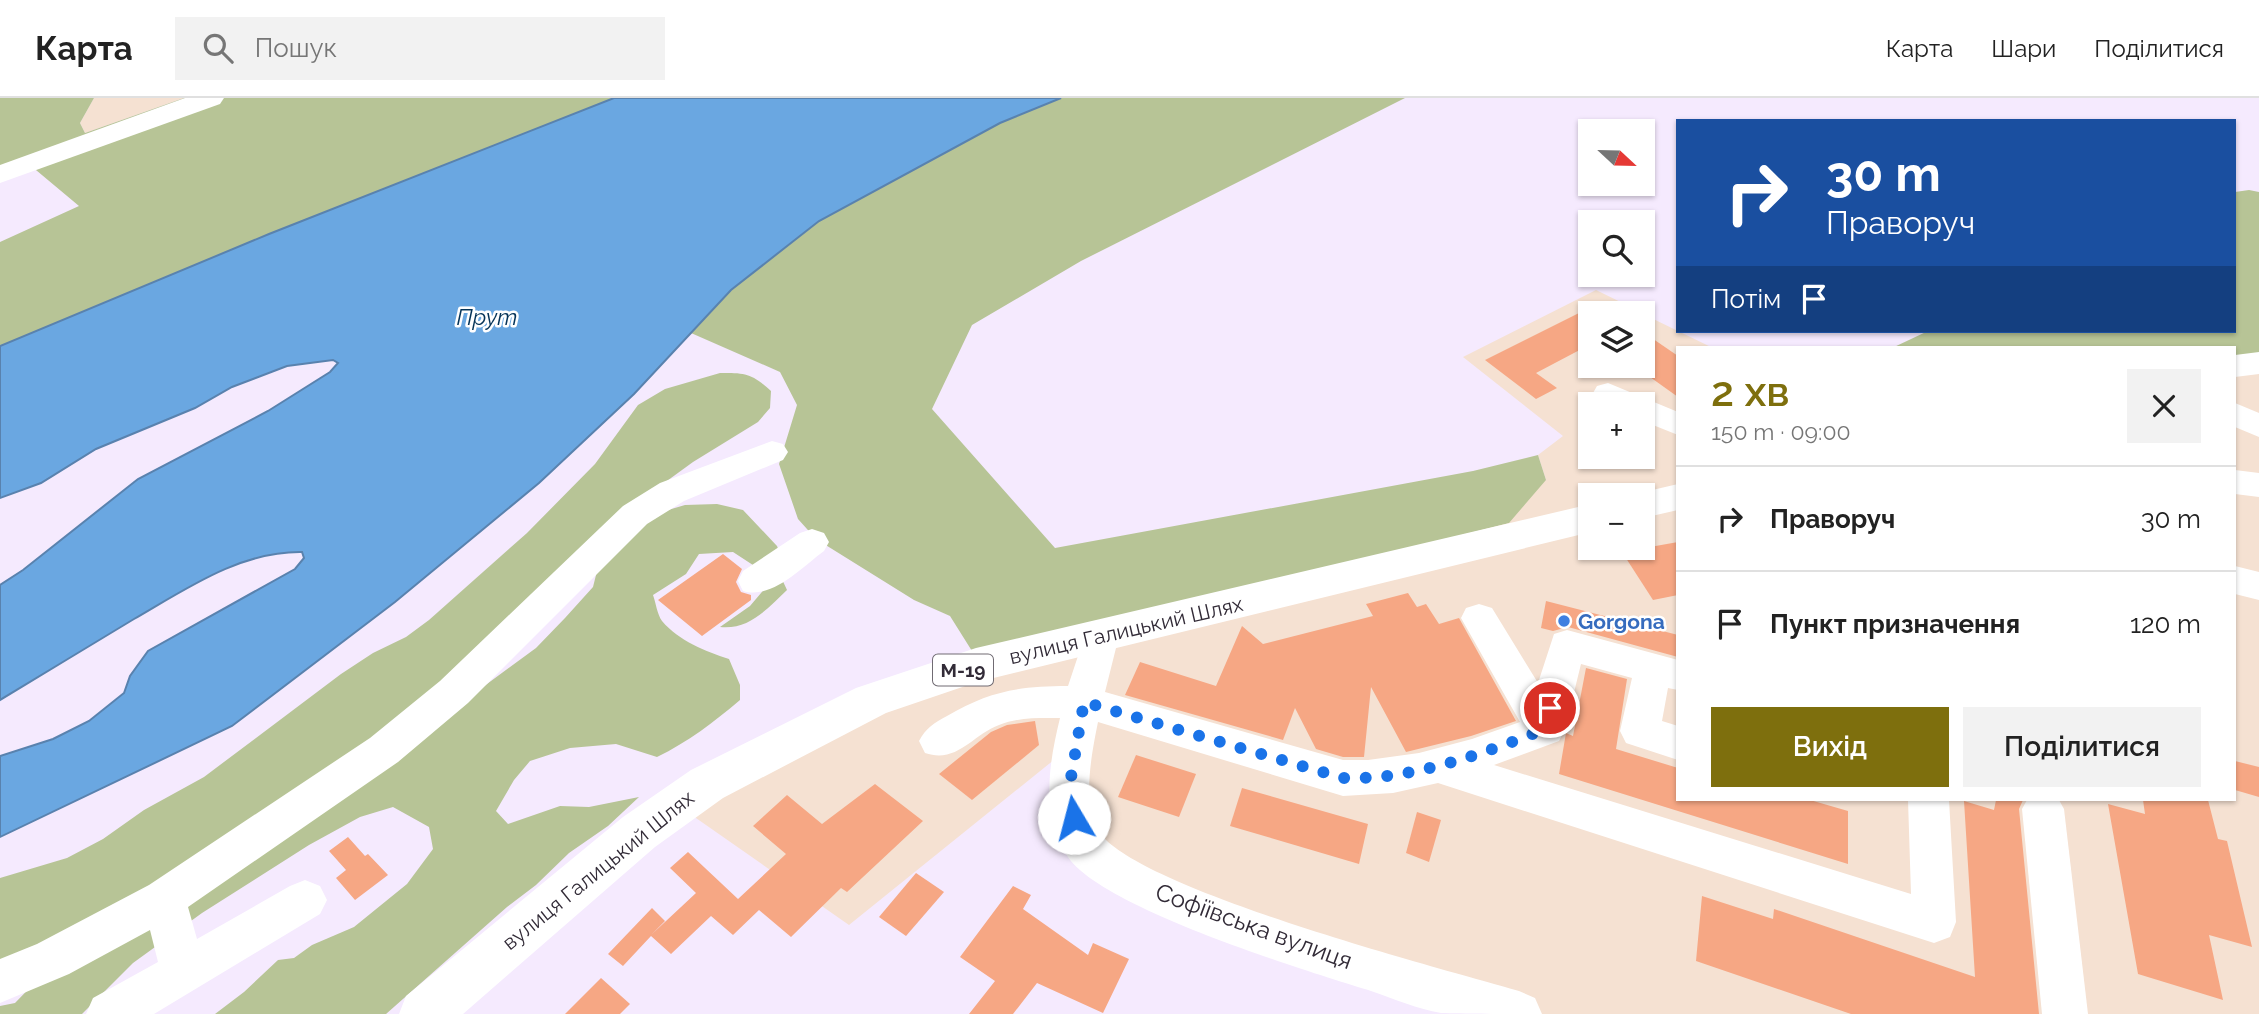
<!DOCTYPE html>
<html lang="uk">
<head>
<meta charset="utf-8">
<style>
  :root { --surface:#fff; --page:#f2f2f2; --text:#222; --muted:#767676; --line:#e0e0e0; --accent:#7e6f0d }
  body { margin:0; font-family:Raleway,sans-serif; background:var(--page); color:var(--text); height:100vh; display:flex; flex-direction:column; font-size:26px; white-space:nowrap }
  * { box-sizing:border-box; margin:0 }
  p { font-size:23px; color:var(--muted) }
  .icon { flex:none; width:38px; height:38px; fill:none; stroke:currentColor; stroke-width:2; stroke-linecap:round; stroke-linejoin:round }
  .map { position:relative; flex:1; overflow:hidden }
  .sheet { position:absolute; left:1676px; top:248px; width:560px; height:455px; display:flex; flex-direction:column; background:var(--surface); border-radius:0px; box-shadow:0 2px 5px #0004 }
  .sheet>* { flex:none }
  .top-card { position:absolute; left:1676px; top:21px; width:560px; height:214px; border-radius:0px; box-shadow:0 2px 5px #0004; background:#1a4fa0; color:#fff; overflow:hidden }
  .needle { width:46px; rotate:112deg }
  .fabs { position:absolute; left:1578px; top:21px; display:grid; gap:14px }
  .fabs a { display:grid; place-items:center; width:77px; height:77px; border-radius:0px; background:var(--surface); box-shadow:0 2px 5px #0004; font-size:35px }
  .pin { position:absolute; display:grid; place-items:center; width:60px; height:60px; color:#fff; margin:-30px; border:4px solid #fff; border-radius:50%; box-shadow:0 2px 7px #0007 }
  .me { position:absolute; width:77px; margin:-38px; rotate:352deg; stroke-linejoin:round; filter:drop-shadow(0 0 5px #0008) }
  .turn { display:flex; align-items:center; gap:24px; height:147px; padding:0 35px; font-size:32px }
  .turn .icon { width:91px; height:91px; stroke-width:2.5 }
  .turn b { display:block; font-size:49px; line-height:60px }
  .then { display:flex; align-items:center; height:66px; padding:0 35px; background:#0003; gap:14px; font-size:26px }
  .round { display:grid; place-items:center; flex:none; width:74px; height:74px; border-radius:0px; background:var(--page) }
  .overview { display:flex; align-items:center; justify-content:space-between; height:119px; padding:0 35px }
  h1 { font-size:42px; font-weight:600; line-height:52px; color:var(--accent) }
  .cta { display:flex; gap:14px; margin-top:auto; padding:14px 35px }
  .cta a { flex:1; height:80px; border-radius:0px; background:var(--accent); color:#fff; font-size:28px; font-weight:600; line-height:80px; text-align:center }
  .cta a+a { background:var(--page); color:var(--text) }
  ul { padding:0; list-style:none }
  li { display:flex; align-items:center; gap:21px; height:105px; padding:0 35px; border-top:2px solid var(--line) }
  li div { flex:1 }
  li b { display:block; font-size:26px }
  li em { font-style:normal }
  header { display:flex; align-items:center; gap:42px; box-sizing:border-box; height:98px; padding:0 35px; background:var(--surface); border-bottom:2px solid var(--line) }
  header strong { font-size:33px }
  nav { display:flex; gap:38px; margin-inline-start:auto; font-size:24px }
  .search { width:490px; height:63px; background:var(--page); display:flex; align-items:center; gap:18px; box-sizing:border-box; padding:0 24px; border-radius:0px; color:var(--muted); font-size:26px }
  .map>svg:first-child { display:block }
  .industrial { fill:#f5e1d2; fill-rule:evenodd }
  .green { fill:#b7c496 }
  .water { fill:#6aa7e1; stroke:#5982ae; stroke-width:2 }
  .building { fill:#f6a784 }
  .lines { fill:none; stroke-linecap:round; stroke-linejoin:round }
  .minor { fill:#fff; fill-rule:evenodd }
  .major { fill:#fff; fill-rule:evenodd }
  .highway { fill:#fff; fill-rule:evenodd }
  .route { stroke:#1a73e8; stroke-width:12; stroke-dasharray:0 21.6 }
  .shop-dot { fill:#3f7fe0; stroke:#fff; stroke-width:2.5 }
  .labels { text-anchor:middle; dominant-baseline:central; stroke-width:5; stroke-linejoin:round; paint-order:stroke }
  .shield { fill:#fff; stroke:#706b73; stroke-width:2 }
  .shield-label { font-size:19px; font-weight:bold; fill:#322b37 }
  .shop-label { font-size:21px; font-weight:bold; fill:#366cbe; stroke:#fff; text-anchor:start }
  .street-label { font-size:21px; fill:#322b37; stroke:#fff }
  .water-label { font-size:23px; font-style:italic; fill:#043358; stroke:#fff }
  .near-street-label { font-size:24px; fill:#322b37; stroke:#fff }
</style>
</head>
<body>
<header>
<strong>Карта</strong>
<div class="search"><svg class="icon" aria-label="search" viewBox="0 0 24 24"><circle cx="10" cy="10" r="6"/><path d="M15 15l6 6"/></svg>Пошук</div>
<nav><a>Карта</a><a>Шари</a><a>Поділитися</a></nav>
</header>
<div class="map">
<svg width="2259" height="916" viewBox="0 0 2259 916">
  <rect width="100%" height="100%" fill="#f5eafe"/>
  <g class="industrial">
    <path d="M 94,0 L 184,0 L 85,35 L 80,25 Z"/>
    <path d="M 1596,192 L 1643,215 L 1591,215 L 1591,268 L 1643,268 L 1643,216 L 1713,250 L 1678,250 L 1678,702 L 2235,702 L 2235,265 L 2259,260 L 2259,916 L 1504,916 L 1368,873 L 1104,777 L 1065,653 L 849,827 L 673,704 L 866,601 L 1546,382 L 1538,357 L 1563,338 L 1463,259 ZM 1591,306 L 1643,306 L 1643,359 L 1591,359 ZM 1591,397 L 1643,397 L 1643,450 L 1591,450 Z"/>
  </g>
  <g class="green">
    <path d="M 0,0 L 94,0 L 80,25 L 85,35 L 184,0 L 614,0 L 269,136 L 0,248 L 0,144 L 79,108 L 24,62 L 0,71 Z"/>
    <path d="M 1061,0 L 1405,0 L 1081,163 L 972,227 L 932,311 L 1055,450 L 1473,373 L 1538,357 L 1546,382 L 1509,425 L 977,561 L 950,518 L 914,502 L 816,441 L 798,421 L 779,366 L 797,307 L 780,274 L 691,235 L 731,192 L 819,123 L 1000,25 Z"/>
    <path d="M 2249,92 L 2259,94 L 2259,260 L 2235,265 L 2235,250 L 1892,250 L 1928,233 L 2235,233 L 2235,94 Z"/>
    <path d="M 720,275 C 746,275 751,275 771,293 L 770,310 L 758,324 L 693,364 L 649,396 L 462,577 L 266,723 L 0,875 L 0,780 L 67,760 L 103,741 L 144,712 L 204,679 L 341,576 L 373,555 L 406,539 L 429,522 L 527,435 L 595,366 L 638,307 L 665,291 Z"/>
    <path d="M 717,406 L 743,412 L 777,448 L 786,469 L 780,477 L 787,492 C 767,511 749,532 720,529 L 750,508 L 767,488 L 756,469 L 733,454 L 699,456 L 686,476 L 653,497 C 656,505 657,516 662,523 C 679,543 705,553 729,561 L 740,587 L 740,602 C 714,624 688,644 657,659 L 616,646 L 570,650 L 530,663 L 514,682 L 496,713 L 508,726 L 560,708 L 589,709 L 639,699 L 608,728 L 569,755 L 536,787 L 507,809 L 386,916 L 215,916 L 244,894 L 278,862 L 294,860 L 312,847 L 354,829 L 407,786 L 433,751 L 429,729 L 393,709 L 360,719 L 309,747 L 202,815 L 133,865 L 82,916 L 0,916 L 0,908 L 15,905 L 46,873 L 472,597 L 536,550 L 565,520 L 593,489 L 597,473 L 651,417 L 685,407 Z"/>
  </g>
  <path class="water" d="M 614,0 L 1061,0 L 1000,25 L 819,123 L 731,192 L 634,296 L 539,385 L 395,504 L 232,628 L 0,739 L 0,658 L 53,641 L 89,623 L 124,595 L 130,578 L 148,553 L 295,471 L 304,460 L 302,454 C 240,453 186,491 134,521 C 89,548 45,575 0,602 L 0,487 L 23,472 L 138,381 L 268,313 L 330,274 L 338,265 L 333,262 L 287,268 L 232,289 L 195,310 L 96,351 L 41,385 L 0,400 L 0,248 L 269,136 Z"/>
  <g class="building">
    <path d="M 1591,209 L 1591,246 L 1536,275 L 1557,290 L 1536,301 L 1485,262 Z"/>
    <path d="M 1643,234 L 1678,258 L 1678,299 L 1643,274 Z"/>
    <path d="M 1678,444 L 1678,497 L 1653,502 L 1622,454 Z"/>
    <path d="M 723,456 L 742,471 L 736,484 L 741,494 L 751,497 L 751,502 L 702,538 L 658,502 Z"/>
    <path d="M 1408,495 L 1417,509 L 1426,506 L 1439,526 L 1459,520 L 1516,623 L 1471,638 L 1406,654 L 1371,589 L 1364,659 L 1343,659 L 1316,651 L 1295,610 L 1283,642 L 1125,597 L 1140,564 L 1216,588 L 1242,528 L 1263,546 L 1373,518 L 1366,506 Z"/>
    <path d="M 1546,503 L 1678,537 L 1678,559 L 1568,529 L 1553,533 L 1541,530 Z"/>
    <path d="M 1586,570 L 1627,581 L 1616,651 L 1678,670 L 1678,702 L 1810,702 L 1848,713 L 1848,766 L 1559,676 L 1566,635 L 1573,638 Z"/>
    <path d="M 1035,623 L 1039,647 L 972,702 L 939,676 L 991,634 L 1007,627 Z"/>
    <path d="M 1136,657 L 1196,676 L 1179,719 L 1118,699 Z"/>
    <path d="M 2235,663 L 2259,669 L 2259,699 L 2235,692 Z"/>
    <path d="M 875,686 L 923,723 L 847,794 L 841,790 L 791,839 L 759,812 L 733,837 L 711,818 L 671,856 L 651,838 L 623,868 L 608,856 L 652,810 L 665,823 L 651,837 L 696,795 L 670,770 L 688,754 L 738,801 L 786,756 L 753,728 L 787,697 L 822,726 Z"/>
    <path d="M 1242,690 L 1368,726 L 1359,766 L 1230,728 Z"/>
    <path d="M 1996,702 L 2023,702 L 2019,711 L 2039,916 L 1851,916 L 1696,863 L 1702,798 L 1773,821 L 1774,811 L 1975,879 L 1964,703 L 1994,712 Z"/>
    <path d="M 2143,702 L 2208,702 L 2218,741 L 2227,743 L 2252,849 L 2209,837 L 2223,902 L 2138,876 L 2108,706 L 2145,716 Z"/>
    <path d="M 1417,714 L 1441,722 L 1429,764 L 1406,755 Z"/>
    <path d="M 348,739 L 365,758 L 368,756 L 388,777 L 355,802 L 336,780 L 346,772 L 329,753 Z"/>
    <path d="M 916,775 L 944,794 L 906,838 L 879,819 Z"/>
    <path d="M 1013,788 L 1031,797 L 1023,811 L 1088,857 L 1093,845 L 1129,861 L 1103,915 L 1037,885 L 1013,916 L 969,916 L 995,883 L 960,859 Z"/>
    <path d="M 601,880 L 630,906 L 620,916 L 565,916 Z"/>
  </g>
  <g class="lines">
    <g class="minor">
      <path d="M 1608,285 L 1678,314 L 1678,337 L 1643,323 L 1643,306 C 1626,306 1603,312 1593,295 L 1597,288 Z"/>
      <path d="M 2235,305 L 2259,315 L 2259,339 L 2235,329 Z"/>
      <path d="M 772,343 L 783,346 L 788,354 L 783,362 L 684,403 L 647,426 L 468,605 L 398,664 L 188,809 L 197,841 L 290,788 L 305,782 L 320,788 L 327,802 L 320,816 L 154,916 L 86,916 L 93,900 L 158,864 L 150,832 L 69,876 L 0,905 L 0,861 L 37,846 L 149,787 L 370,640 L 440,583 L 623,408 L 660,385 Z"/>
      <path d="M 2235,372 L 2259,375 L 2259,399 L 2235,396 Z"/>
      <path d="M 812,431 L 824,435 L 829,444 L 824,453 C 802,469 772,502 743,493 L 738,483 L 743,473 L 800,435 Z"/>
      <path d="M 2235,468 L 2259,474 L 2259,502 L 2235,496 Z"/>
      <path d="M 1479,506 L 1492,510 L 1538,585 L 1554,536 L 1567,532 L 1678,562 L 1678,592 L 1668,590 L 1662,623 L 1678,628 L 1678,662 L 1626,645 L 1620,633 L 1632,580 L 1581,566 L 1565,631 L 1559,643 L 1494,667 L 1911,796 L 1908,702 L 1949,702 L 1956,824 L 1950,839 L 1934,845 L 1438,685 L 1393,695 L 1343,698 L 1098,624 C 1092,654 1081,707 1099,734 C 1139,792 1440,870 1519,893 L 1535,900 L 1542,916 C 1514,916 1467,916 1441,915 C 1418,911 1394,901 1371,893 C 1306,873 1102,810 1068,759 C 1040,717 1049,665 1060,620 C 1039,620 1019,619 999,627 C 972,637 957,666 925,655 L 919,643 C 926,630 934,625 947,618 C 989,593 1020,588 1068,588 L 1088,528 L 1101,523 L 1114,528 L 1119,538 L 1105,594 L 1343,662 L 1368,662 L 1419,655 L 1472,641 L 1520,624 L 1461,520 L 1466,510 Z"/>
      <path d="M 2027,702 L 2059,702 L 2064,711 L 2088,916 L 2042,916 L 2022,711 Z"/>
    </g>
    <path class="major" d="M 185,0 L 224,0 L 220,6 L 0,85 L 0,67 Z"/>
    <g class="highway">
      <path d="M 2259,254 L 2259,276 L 2235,279 L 2235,257 Z"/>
      <path d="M 1678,386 L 1678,412 L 1643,420 L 1643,397 L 1631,397 Z"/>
      <path d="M 1591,406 L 1591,434 L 977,584 L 886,615 L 723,700 L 655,749 L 463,916 L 399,916 L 406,898 L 623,719 L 691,672 L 856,590 L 976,550 Z"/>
    </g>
  </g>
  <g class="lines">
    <path class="route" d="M 1074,720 L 1069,691 L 1084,604 L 1343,680 C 1408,683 1486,655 1545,631 L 1550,610"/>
  </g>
  <circle class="shop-dot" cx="1564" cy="523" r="7"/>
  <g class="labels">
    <rect class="shield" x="933" y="556.5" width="60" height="31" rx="5"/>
    <g class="shield-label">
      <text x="963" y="572">М-19</text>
    </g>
    <g class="shop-label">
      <text x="1578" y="523">Gorgona</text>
    </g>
    <g class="street-label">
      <text transform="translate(1126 532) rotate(-13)">вулиця Галицький Шлях</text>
      <text transform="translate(598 772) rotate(-39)">вулиця Галицький Шлях</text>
    </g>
    <g class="water-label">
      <text x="487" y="218">Прут</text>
    </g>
    <g class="near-street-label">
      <text transform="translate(1254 828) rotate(20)">Софіївська вулиця</text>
    </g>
  </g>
</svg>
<div class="fabs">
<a><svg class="needle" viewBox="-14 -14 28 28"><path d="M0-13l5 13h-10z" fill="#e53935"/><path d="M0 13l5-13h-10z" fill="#767676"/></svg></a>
<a><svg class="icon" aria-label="search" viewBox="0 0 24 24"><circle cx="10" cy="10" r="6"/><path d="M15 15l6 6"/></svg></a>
<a><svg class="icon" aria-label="layers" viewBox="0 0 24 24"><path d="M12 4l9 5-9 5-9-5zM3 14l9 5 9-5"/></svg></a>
<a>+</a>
<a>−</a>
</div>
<div class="pin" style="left:1550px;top:610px;background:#d93025"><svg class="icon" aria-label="arrive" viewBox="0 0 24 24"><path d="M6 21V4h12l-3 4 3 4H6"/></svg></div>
<svg class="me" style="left:1074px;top:720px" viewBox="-20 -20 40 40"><circle r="19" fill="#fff"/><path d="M0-13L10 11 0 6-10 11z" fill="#1a73e8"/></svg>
<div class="top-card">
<div class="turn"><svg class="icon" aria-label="right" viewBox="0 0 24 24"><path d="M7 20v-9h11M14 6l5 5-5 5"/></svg><div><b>30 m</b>Праворуч</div></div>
<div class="then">Потім<svg class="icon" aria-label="arrive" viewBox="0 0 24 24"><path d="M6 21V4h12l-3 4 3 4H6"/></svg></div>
</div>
<section class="sheet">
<div class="overview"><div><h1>2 хв</h1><p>150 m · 09:00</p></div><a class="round"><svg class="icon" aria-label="close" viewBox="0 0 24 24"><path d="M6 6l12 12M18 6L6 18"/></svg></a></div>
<ul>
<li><svg class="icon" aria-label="right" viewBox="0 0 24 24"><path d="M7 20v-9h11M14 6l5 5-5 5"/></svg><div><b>Праворуч</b></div><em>30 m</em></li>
<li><svg class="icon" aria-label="arrive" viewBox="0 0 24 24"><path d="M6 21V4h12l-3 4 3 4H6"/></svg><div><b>Пункт призначення</b></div><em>120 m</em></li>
</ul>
<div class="cta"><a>Вихід</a><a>Поділитися</a></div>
</section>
</div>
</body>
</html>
